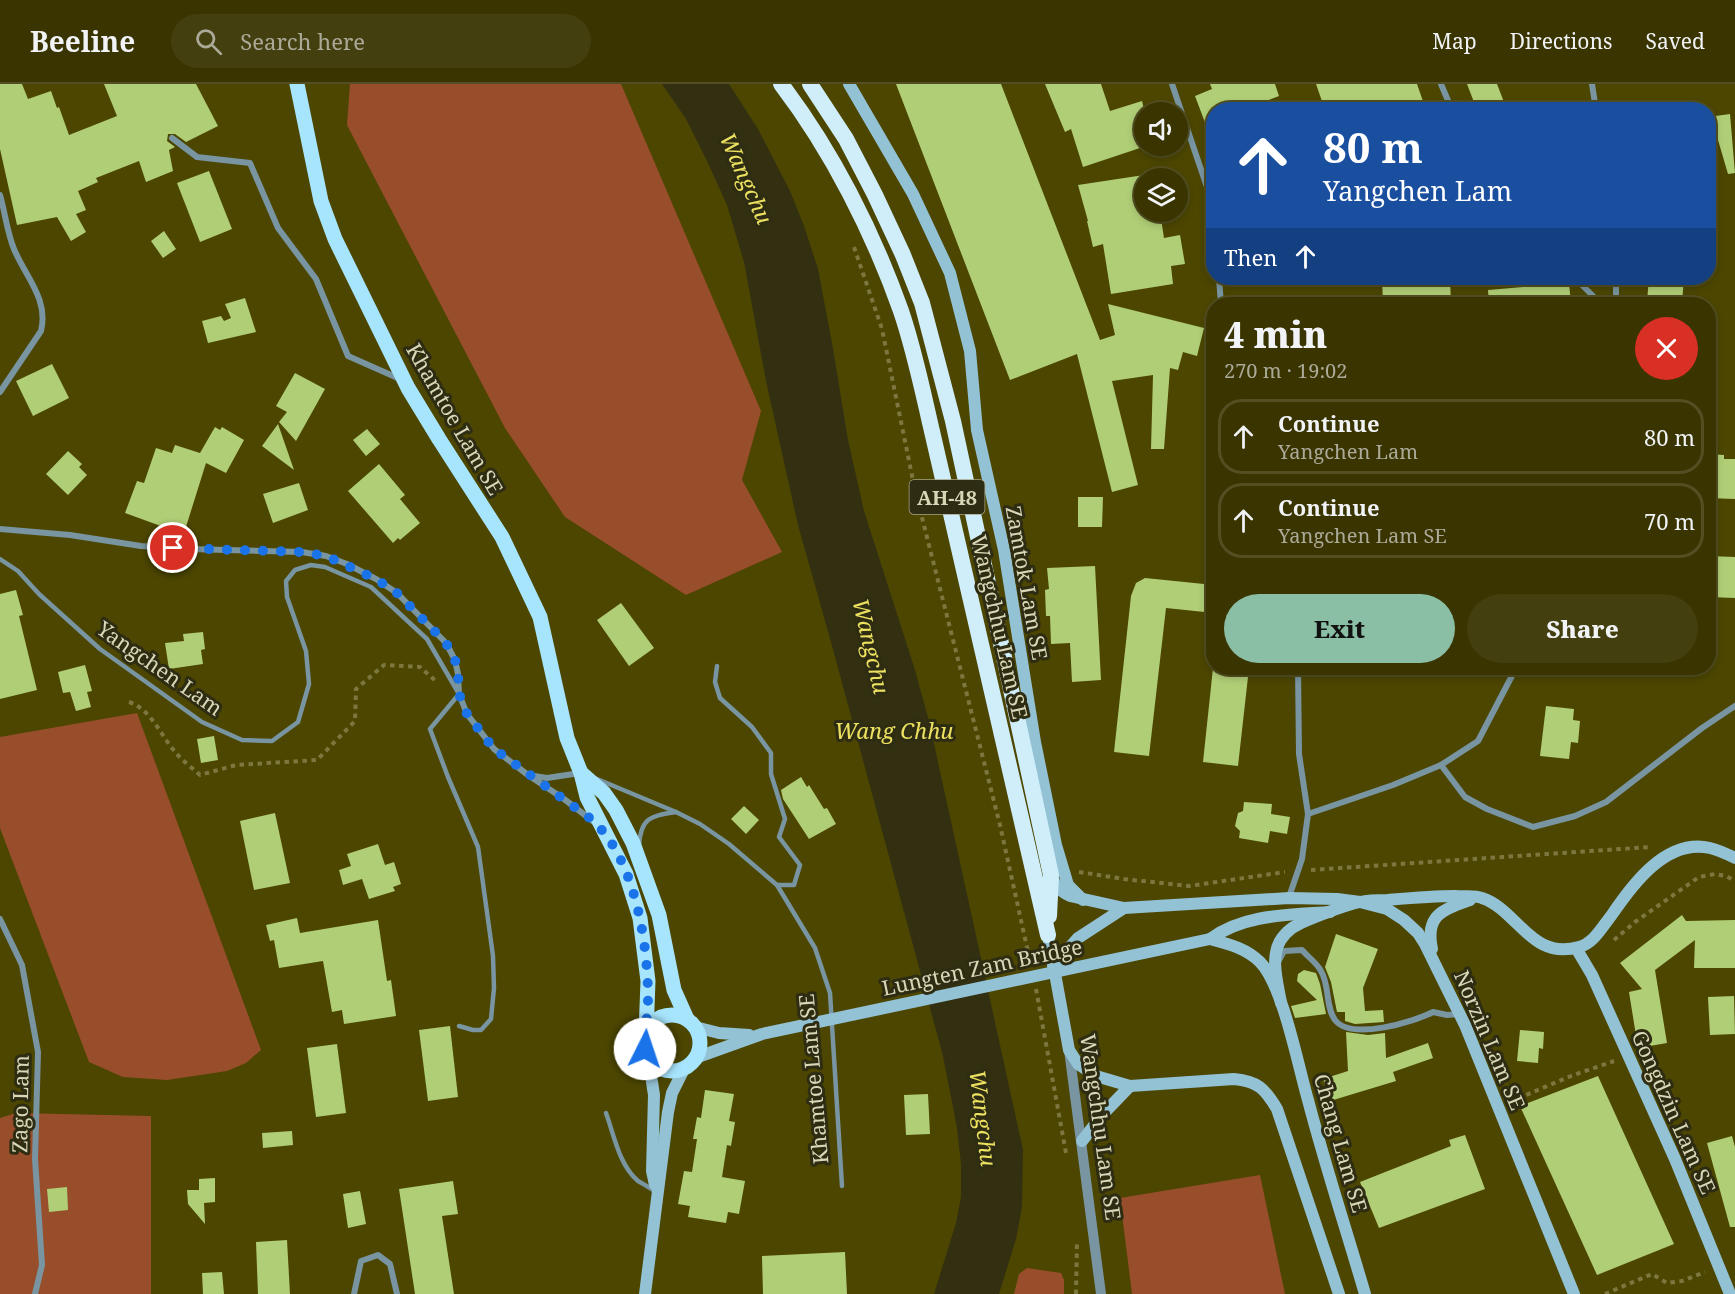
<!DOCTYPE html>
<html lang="en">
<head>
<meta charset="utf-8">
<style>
  :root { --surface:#393400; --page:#443f0f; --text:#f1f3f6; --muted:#abaa99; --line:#534f22; --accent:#8abfa5 }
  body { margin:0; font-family:"Noto Serif",serif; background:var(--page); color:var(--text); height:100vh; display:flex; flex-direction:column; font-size:22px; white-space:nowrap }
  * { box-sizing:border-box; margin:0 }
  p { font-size:20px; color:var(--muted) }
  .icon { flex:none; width:33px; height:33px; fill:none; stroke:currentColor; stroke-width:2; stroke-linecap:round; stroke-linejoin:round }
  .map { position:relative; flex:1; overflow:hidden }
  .panel { position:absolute; left:1206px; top:213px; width:510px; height:378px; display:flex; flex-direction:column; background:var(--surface); border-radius:24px; box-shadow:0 3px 9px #0003,0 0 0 2px var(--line) }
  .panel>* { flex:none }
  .top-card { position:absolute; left:1206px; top:18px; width:510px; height:183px; border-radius:24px; box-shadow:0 3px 9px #0003,0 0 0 2px var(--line); background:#1a4fa0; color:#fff; overflow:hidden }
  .buttons { position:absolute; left:1134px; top:18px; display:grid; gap:12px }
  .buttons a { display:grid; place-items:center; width:54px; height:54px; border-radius:50%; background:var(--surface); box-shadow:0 3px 9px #0003,0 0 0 2px var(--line); font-size:30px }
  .pin { position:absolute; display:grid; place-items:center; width:51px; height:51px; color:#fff; margin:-26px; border:3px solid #fff; border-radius:50%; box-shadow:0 2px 6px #0007 }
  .me { position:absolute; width:66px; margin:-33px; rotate:4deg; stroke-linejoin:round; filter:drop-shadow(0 0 4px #0008) }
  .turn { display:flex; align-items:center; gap:21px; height:126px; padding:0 18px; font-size:27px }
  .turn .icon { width:78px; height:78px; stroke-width:2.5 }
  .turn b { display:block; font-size:42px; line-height:51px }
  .then { display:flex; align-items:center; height:57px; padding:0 18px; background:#0003; gap:12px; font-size:22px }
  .round { display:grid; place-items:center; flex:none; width:63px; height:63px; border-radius:32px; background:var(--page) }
  .headline { display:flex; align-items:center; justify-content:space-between; height:102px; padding:0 18px }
  h1 { font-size:36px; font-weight:800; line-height:45px }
  .action { display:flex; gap:12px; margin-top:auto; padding:12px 18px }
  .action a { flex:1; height:69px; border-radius:36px; background:var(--accent); color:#111; font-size:24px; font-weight:800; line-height:69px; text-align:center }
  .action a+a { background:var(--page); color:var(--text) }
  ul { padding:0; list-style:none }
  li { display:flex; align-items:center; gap:18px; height:75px; margin:0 12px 9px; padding:0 6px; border:3px solid var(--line); border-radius:24px }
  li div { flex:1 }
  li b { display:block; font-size:22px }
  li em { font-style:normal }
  header { display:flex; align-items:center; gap:36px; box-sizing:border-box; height:84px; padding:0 30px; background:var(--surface); border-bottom:2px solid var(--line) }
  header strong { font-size:28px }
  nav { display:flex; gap:33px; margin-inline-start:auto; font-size:21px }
  .search { width:420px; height:54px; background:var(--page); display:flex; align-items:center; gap:15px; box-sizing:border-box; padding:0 21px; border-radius:33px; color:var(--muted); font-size:22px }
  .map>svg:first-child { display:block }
  .green { fill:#984e2b }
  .water { fill:#333012 }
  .building { fill:#b0ce76 }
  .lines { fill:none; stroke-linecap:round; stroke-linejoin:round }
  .path { stroke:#7c773e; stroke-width:4; stroke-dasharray:4.5 4.5; stroke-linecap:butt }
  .service { stroke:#7895a1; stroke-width:4.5 }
  .minor { stroke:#7895a1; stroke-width:6 }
  .tertiary { stroke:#7895a1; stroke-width:10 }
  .secondary { stroke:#93c2d5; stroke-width:12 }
  .primary { stroke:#a7e5fd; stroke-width:15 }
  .trunk { stroke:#cfeefa; stroke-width:16 }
  .route { stroke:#1a73e8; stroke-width:10; stroke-dasharray:0 18 }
  .labels { text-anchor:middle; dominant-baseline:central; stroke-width:6; stroke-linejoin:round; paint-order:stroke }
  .shield { fill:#2e2c12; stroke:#a6a486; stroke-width:1.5 }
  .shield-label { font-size:20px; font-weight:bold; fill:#d9d7b8 }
  .street-label { font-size:21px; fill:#d9d7b8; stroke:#2e2c12 }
  .water-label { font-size:22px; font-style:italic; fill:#ece160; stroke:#2e2c12 }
</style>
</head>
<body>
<header>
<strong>Beeline</strong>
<div class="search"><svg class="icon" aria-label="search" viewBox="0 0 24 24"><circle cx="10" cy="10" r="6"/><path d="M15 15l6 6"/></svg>Search here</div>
<nav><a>Map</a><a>Directions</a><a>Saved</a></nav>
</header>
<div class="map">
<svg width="1735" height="1210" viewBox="0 0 1735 1210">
  <rect width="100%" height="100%" fill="#4c4600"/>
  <g class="green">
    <path d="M 350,0 L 621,0 L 761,327 L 742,396 L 782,468 L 686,511 L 565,433 L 505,344 L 347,41 Z"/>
    <path d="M 137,629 L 261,966 L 246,979 L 227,987 L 167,996 L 123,993 L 89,978 L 0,744 L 0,653 Z"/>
    <path d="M 16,1029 L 151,1032 L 151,1210 L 0,1210 L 0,1034 Z"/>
    <path d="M 1260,1091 L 1285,1210 L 1132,1210 L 1120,1114 Z"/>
    <path d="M 1027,1184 L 1061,1189 L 1064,1196 L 1064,1210 L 1014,1210 L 1019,1190 Z"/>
  </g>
  <path class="water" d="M 662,0 L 729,0 L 758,45 L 790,107 L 804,142 L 818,185 L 832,259 L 848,356 L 864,427 L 915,586 L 929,637 L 1023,1066 L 1022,1123 L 1016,1155 L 999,1210 L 934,1210 L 956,1139 L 961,1113 L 961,1080 L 957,1044 L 943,972 L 831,558 L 798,441 L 766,297 L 744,178 L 727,121 L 708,79 L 686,35 Z"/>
  <g class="building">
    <path d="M 0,0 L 22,0 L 28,15 L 51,7 L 57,24 L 59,23 L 69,51 L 117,32 L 104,0 L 196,0 L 218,42 L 186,58 L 175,50 L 168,50 L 167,57 L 175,63 L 169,66 L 173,87 L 146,98 L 139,77 L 96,94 L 98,98 L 78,107 L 86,126 L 76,130 L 86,148 L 71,157 L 57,133 L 17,141 L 0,65 Z"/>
    <path d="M 896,0 L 1001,0 L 1100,256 L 1115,251 L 1108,220 L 1204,244 L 1197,272 L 1183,268 L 1178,286 L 1170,284 L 1164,365 L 1151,365 L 1153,291 L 1112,297 L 1138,401 L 1112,408 L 1077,270 L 1010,296 Z"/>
    <path d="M 1045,0 L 1101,0 L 1110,27 L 1142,17 L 1144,25 L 1144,45 L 1138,48 L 1143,63 L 1083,83 L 1071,45 L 1065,48 Z"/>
    <path d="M 1210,0 L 1275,0 L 1279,12 L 1243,26 L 1214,26 L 1212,57 L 1195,12 L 1212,5 Z"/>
    <path d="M 1316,0 L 1417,0 L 1426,26 L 1325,26 Z"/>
    <path d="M 1467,0 L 1497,0 L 1507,26 L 1477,26 Z"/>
    <path d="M 1730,30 L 1735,89 L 1728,90 L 1718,56 L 1708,58 L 1708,33 Z"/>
    <path d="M 209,87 L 232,145 L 200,158 L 177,99 Z"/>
    <path d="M 1144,91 L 1144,128 L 1160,128 L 1164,154 L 1180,151 L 1185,180 L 1171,182 L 1173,200 L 1111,210 L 1103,160 L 1093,163 L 1087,137 L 1088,137 L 1078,101 Z"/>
    <path d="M 164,147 L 176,165 L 163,174 L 151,157 Z"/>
    <path d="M 1382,194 L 1450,194 L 1451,220 L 1430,220 L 1430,216 L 1399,217 L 1400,220 L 1383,220 Z"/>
    <path d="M 1649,194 L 1684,194 L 1682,219 L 1647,217 Z"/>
    <path d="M 1569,199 L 1571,220 L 1489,220 L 1488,206 Z"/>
    <path d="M 245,214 L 256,248 L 208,259 L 202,237 L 221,232 L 224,237 L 231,234 L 225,220 Z"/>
    <path d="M 52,280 L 69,314 L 33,332 L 16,297 Z"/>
    <path d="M 295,289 L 325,305 L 296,357 L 279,338 L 287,328 L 276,322 Z"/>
    <path d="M 278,340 L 294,386 L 262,362 Z"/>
    <path d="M 215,343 L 220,346 L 222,343 L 244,356 L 226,389 L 206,379 L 185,446 L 170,441 L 169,445 L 125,429 L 137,397 L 144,399 L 156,364 L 172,369 L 175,361 L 200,369 Z"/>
    <path d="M 367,345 L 380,360 L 366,372 L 353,356 Z"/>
    <path d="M 68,367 L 82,380 L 79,383 L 87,391 L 68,411 L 46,390 Z"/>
    <path d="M 1708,370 L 1724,371 L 1724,375 L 1735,375 L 1735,415 L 1708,414 Z"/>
    <path d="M 379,380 L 405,411 L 400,415 L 420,439 L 400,456 L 398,454 L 393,459 L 348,407 Z"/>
    <path d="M 299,399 L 308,426 L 273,439 L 263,410 Z"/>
    <path d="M 1078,413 L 1103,413 L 1102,443 L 1078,443 Z"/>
    <path d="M 1708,472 L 1735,473 L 1735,514 L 1708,513 Z"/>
    <path d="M 1095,482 L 1101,596 L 1072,598 L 1070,559 L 1051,560 L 1050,532 L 1046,532 L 1045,506 L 1049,505 L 1047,484 Z"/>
    <path d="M 1145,494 L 1214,501 L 1214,529 L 1166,524 L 1149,672 L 1114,668 L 1131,512 L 1136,499 Z"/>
    <path d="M 16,506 L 23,531 L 19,532 L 37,606 L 0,615 L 0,510 Z"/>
    <path d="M 621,519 L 654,564 L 629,582 L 597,536 Z"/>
    <path d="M 203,548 L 205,565 L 201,566 L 203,580 L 169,585 L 165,559 L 184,557 L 183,550 Z"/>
    <path d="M 85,581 L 92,607 L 87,608 L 91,623 L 76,627 L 70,608 L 63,609 L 58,588 Z"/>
    <path d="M 1213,584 L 1249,584 L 1238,682 L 1203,678 Z"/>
    <path d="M 1546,622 L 1574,625 L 1573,636 L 1580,637 L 1578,659 L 1571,658 L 1569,675 L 1540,672 Z"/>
    <path d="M 214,652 L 218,676 L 201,679 L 197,655 Z"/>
    <path d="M 801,693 L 807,703 L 809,701 L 824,725 L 827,724 L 836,740 L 809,755 L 783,715 L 781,706 Z"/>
    <path d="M 1244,718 L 1272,720 L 1271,730 L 1290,733 L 1287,750 L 1270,747 L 1268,759 L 1239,754 L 1240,747 L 1235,742 L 1238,729 L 1243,727 Z"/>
    <path d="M 744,722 L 759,736 L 746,750 L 731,735 Z"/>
    <path d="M 275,729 L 290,799 L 254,806 L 240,737 Z"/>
    <path d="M 378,760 L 385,781 L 394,778 L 401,800 L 393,803 L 395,807 L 369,815 L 362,795 L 343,801 L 339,786 L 351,782 L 347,770 Z"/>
    <path d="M 1682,831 L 1686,837 L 1735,836 L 1735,884 L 1694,884 L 1695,856 L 1655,886 L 1667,959 L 1638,964 L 1629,908 L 1642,905 L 1620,879 Z"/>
    <path d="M 297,834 L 300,849 L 378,836 L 387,897 L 391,896 L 396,932 L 344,940 L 342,926 L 332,928 L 323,877 L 279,884 L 274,856 L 270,857 L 266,841 Z"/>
    <path d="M 1336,850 L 1378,865 L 1363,904 L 1365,927 L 1383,926 L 1384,938 L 1355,940 L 1345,937 L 1345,928 L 1337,928 L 1331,898 L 1325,883 Z"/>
    <path d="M 1304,886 L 1316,889 L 1320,900 L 1326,930 L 1295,934 L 1291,922 L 1317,916 L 1297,897 L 1298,890 Z"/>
    <path d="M 1734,912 L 1735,950 L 1710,951 L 1708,913 Z"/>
    <path d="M 450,942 L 458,1013 L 428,1017 L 419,946 Z"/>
    <path d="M 1520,946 L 1544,948 L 1543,965 L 1539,964 L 1538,979 L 1517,977 Z"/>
    <path d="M 1346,948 L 1368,951 L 1385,949 L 1386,974 L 1428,959 L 1433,974 L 1393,988 L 1396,997 L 1330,1017 L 1323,995 L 1348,987 Z"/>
    <path d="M 337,960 L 346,1029 L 316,1033 L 307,964 Z"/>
    <path d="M 1598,992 L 1674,1160 L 1597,1191 L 1520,1022 Z"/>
    <path d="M 705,1006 L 734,1010 L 729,1037 L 735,1038 L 731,1062 L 727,1061 L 722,1093 L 745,1097 L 739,1130 L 728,1128 L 726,1139 L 688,1133 L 690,1122 L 678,1120 L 684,1087 L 692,1088 L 697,1055 L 693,1055 L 697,1033 L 701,1034 Z"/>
    <path d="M 928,1010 L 930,1050 L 906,1051 L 904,1011 Z"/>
    <path d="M 292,1047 L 293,1061 L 263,1064 L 262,1049 Z"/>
    <path d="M 1465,1051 L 1485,1105 L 1379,1144 L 1360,1098 L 1451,1062 L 1449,1056 Z"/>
    <path d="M 1732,1052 L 1735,1063 L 1735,1143 L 1730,1143 L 1707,1059 Z"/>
    <path d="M 215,1094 L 215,1118 L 204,1119 L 205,1140 L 188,1120 L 187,1106 L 199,1106 L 199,1095 Z"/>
    <path d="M 453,1097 L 458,1130 L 442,1132 L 454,1210 L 415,1210 L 399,1105 Z"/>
    <path d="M 67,1103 L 68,1126 L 49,1128 L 47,1105 Z"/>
    <path d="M 360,1107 L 366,1140 L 348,1144 L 343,1110 Z"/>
    <path d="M 287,1156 L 290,1210 L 258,1210 L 256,1158 Z"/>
    <path d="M 845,1168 L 847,1210 L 763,1210 L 762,1172 Z"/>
    <path d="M 222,1188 L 224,1210 L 203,1210 L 202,1189 Z"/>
  </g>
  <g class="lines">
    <g class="path">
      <path d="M 854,163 L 882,245 L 915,406 L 1000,741 L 1030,877"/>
      <path d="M 129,618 C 151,625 161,652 176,669 C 183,677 192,684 200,691 L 236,681 L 317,676 L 355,637 L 356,605 L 384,581 L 420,583 L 437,598"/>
      <path d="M 1311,786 L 1650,763"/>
      <path d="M 1079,788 L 1124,795 L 1189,802 L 1285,788"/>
      <path d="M 1614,856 L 1635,838 L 1699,793 L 1715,790 L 1726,792 L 1735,797"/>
      <path d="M 1036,905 L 1066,1069"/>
      <path d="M 1509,1013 L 1519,1014 L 1571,992 L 1614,977"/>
      <path d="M 1076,1210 L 1077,1157"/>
      <path d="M 1605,1210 L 1652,1190 L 1667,1199 L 1682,1197 L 1705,1188"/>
    </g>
    <g class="service">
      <path d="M 0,475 L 18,487 L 39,510 L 100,565 L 202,638 L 242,656 L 272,657 L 298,638 L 309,600 L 306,567 L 287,513 L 286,497 L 295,486 L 311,481 L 325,483 L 371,503 L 427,555 L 459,610 L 430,645 L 448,693 L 478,763 L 493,872 L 494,904 L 491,935 L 481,946 L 473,946 L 459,942"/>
      <path d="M 717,582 L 715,598 L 720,614 L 752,643 L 771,669 L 771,690 L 785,735 L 779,753 L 800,781 L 794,801 L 777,801"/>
      <path d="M 597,695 L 676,728 L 700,740 L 729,760 L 777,801 L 815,864 L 830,909 L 842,1102"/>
      <path d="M 639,761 C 641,733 651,732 676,728"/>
      <path d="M 606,1029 C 614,1051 619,1081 638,1097 C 643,1100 649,1103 654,1107"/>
    </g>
    <g class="minor">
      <path d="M 1172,0 L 1207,103 L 1214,142"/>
      <path d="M 1441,0 L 1452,26"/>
      <path d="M 1592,0 L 1596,26"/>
      <path d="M 172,54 L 197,73 L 250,79 L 278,144 L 316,195 L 348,272 L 400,295"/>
      <path d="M 0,111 C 5,128 7,148 14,165 C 25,192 49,215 41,247 L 0,308"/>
      <path d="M 1219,194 L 1221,220"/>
      <path d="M 1575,194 L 1601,220"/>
      <path d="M 1616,220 L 1616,194"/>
      <path d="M 0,445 L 70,451 L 141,462 L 189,465 L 302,468 L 326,472 L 347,480 L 376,495 L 397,509 L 446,559 L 455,576 L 458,590 L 459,610 L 467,630 L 494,665 L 528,691 L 547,694 L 580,689"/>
      <path d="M 1441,681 L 1465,713 L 1487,725 L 1533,743 L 1575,732 L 1606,718 L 1702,644 L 1735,622"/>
      <path d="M 531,693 L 564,715 L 594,738"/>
      <path d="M 1308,730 L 1393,701 L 1441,681 L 1478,657 L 1516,584"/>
      <path d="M 1289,813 L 1302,775 L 1308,730 L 1299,670 L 1298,584"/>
      <path d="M 0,835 L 22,881 L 38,968 L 35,1075 L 42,1181 L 35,1210"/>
      <path d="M 1278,878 L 1284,867 L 1302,866 C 1308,873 1317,879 1321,887 C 1330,902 1325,922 1335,936 C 1351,957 1414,938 1433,928 L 1447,931 L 1460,930"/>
      <path d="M 354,1210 L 361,1177 L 378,1171 L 390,1180 L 397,1210"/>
    </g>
    <path class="tertiary" d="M 1069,966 L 1101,1210"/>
    <g class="secondary">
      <path d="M 849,0 L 913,110 L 950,189 L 970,267 L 977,346 L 1004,466 L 1035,658 L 1056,761 L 1068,801 L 1083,816"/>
      <path d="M 1051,792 C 1056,802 1060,807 1070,812 L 1124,824 L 1289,814 L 1337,815 L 1360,818 L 1387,825 L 1404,836 L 1418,849 L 1425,860 L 1465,941 L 1574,1210"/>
      <path d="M 1048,851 L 1069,966 L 1078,980 L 1096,992 L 1130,1002 L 1234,995 C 1258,997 1265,1005 1277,1025 L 1339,1210"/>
      <path d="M 1210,855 C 1228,860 1246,864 1260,878 C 1283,901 1298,982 1308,1016 C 1325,1081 1346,1145 1365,1210"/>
      <path d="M 1576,864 L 1592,891 L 1675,1075 L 1730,1210"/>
      <path d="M 1432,865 C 1425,831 1442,826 1470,816"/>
      <path d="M 1053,882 L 1078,854 L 1124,824"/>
      <path d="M 1281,919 C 1278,900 1270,875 1280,857 C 1283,852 1288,847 1292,844 C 1304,836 1346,821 1360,818 C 1369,816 1379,816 1387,816 C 1410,814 1432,812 1455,812 C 1464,813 1474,811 1482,814 C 1518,826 1531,877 1579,863 C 1594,859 1602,843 1611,832 C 1632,801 1666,754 1710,764 C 1718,766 1727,770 1735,774"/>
      <path d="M 695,943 L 719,949 L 749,951"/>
      <path d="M 648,972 L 654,1011 L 652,1087 L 655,1101"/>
      <path d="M 695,974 L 762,950 L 1210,855 C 1244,830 1289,831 1330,828"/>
      <path d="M 1082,1057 L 1103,1030 L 1130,1002"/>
      <path d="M 645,1210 L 668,1028 L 672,1009 L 685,983"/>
    </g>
    <g class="primary">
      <path d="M 297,0 L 321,117 L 335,155 L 408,304 L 439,355 L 502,453 L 540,533 L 567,654 L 581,689 L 587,713 L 626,790 L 640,834 L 648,897 L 646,950"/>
      <path d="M 581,689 L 604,709 L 616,726 L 633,759 L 659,831 L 674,906 L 687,935"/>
      <circle cx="672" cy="959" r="28"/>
    </g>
    <g class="trunk">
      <path d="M 781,0 C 832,67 873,148 901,227 C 914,265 922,304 931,343 L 1048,851"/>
      <path d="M 810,0 L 846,55 L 875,111 L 903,171 L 922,219 L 953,337 L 1051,791 L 1049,832"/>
    </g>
  </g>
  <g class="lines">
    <path class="route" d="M 173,464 L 302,468 L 326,472 L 376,495 L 397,509 L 446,559 L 455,576 L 458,590 L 459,610 L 467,630 L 494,665 L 591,735 C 635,773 648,859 648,914 C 648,931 644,948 645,965"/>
  </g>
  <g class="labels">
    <rect class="shield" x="909.5" y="396" width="75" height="34" rx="4.5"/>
    <g class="shield-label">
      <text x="947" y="413">AH-48</text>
    </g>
    <g class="street-label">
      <text transform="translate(455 335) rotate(60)">Khamtoe Lam SE</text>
      <text transform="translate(1027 499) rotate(80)">Zamtok Lam SE</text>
      <text transform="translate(1000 543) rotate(77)">Wangchhu Lam SE</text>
      <text transform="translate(160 584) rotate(35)">Yangchen Lam</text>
      <text transform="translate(982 883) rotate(-12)">Lungten Zam Bridge</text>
      <text transform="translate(1490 956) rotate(67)">Norzin Lam SE</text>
      <text transform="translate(813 995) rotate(-95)">Khamtoe Lam SE</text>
      <text transform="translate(20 1020) rotate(-89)">Zago Lam</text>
      <text transform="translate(1674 1028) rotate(66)">Gongdzin Lam SE</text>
      <text transform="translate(1101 1043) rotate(82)">Wangchhu Lam SE</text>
      <text transform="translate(1341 1059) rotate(74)">Chang Lam SE</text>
    </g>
    <g class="water-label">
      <text transform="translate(747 94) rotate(66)">Wangchu</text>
      <text transform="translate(872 562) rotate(77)">Wangchu</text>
      <text x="894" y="646">Wang Chhu</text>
      <text transform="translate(984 1034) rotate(83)">Wangchu</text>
    </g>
  </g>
</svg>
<div class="buttons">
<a><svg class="icon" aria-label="sound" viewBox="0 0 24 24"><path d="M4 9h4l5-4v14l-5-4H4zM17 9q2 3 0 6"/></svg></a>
<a><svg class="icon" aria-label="layers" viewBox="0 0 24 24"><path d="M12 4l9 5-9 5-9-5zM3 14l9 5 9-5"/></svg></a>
</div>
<div class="pin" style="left:173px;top:464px;background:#d93025"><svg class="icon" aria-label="arrive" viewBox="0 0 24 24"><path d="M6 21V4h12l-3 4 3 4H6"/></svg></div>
<svg class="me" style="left:645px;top:965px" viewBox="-20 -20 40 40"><circle r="19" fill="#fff"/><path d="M0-13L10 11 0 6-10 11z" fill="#1a73e8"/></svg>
<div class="top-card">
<div class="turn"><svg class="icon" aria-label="ahead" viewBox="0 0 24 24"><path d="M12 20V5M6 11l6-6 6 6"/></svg><div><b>80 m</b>Yangchen Lam</div></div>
<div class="then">Then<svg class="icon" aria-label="ahead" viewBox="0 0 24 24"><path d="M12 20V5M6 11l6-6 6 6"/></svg></div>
</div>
<section class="panel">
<div class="headline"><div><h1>4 min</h1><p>270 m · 19:02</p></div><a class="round" style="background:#d93025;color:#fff"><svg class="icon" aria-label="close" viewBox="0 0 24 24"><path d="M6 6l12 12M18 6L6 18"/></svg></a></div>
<ul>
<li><svg class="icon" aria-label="ahead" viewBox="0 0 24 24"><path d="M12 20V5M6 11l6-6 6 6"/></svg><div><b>Continue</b><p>Yangchen Lam</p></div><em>80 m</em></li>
<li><svg class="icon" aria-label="ahead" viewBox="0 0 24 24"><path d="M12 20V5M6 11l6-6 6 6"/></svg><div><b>Continue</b><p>Yangchen Lam SE</p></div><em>70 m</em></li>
</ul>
<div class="action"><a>Exit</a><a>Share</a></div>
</section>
</div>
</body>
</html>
